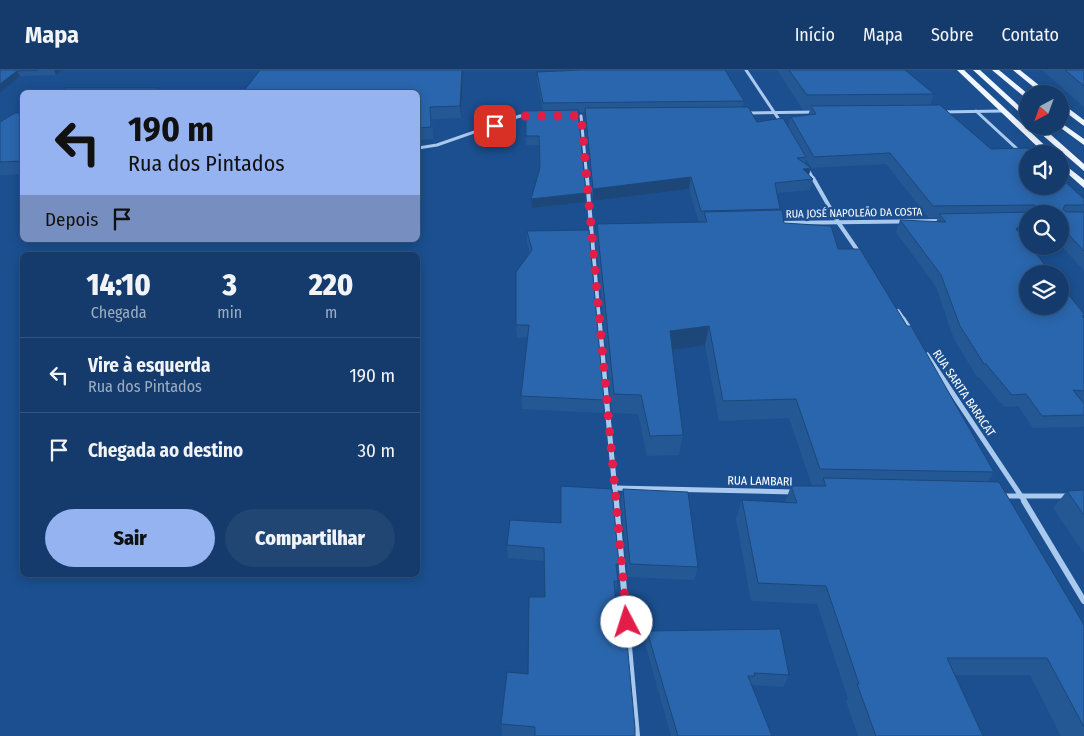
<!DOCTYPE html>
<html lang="pt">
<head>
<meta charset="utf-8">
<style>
  :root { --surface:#143b6b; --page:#214673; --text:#f1f3f6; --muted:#9dadc1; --line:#33557e; --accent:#95b2f1 }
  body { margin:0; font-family:"Fira Sans Condensed",sans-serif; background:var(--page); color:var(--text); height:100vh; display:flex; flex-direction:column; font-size:19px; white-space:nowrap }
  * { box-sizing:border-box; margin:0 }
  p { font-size:16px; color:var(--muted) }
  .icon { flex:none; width:28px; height:28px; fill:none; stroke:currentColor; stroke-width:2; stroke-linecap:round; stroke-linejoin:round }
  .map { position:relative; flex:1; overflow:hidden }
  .side { position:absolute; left:20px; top:182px; width:400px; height:325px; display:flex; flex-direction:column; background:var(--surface); border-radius:8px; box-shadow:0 2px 12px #0003,0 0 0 1px var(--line) }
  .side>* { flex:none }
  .top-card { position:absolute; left:20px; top:20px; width:400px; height:152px; border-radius:8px; box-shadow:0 2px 12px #0003,0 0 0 1px var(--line); background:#95b2f1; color:#111; overflow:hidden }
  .needle { width:32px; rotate:221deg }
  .controls { position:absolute; left:1019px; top:15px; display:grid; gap:10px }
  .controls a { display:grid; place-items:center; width:50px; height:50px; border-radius:50%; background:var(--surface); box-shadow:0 2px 12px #0003,0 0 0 1px var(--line); font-size:25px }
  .pin { position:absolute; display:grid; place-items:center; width:42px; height:42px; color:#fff; margin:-21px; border-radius:10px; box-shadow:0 2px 8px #0006 }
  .me { position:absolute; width:55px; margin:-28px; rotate:355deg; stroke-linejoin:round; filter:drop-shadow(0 0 4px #0008) }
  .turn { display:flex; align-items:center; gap:18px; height:105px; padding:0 25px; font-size:22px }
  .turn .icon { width:65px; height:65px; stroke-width:2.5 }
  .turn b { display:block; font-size:35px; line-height:42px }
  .then { display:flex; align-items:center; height:48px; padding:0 25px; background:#0003; gap:10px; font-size:19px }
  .eta { display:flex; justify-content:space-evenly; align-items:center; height:85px; text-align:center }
  .eta b { font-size:30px; font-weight:800; line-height:35px }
  .primary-button { display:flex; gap:10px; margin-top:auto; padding:10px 25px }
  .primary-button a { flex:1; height:58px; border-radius:30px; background:var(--accent); color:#111; font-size:20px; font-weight:800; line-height:58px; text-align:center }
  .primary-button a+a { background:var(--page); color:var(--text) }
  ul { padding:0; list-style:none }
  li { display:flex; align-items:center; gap:15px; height:75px; padding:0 25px; border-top:1px solid var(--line) }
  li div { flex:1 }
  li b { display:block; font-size:19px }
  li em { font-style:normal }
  header { display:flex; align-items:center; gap:30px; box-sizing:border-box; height:70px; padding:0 25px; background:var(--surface); border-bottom:1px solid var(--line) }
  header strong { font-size:24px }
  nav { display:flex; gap:28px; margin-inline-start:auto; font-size:18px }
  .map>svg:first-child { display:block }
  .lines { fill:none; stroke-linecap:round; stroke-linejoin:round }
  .street-far3 { stroke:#a9c9ee; stroke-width:3 }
  .street-far2 { stroke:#a9c9ee; stroke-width:4 }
  .street-far1 { stroke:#a9c9ee; stroke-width:5 }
  .street { stroke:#a9c9ee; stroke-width:6 }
  .primary { fill:#f0f6ff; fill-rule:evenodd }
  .wall { fill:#245895 }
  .shaded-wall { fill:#1d4779 }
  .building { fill:#2a66ad; stroke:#1d4779 }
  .route { stroke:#e11d48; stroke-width:9; stroke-dasharray:0 16.2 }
  .labels { text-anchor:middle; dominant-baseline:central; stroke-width:5; stroke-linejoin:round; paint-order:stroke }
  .far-street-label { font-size:11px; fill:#fff; stroke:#1b4f8f }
  .street-label { font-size:12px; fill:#fff; stroke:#1b4f8f }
</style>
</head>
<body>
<header>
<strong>Mapa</strong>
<nav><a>Início</a><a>Mapa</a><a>Sobre</a><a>Contato</a></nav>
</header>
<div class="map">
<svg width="1084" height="666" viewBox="0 0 1084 666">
  <rect width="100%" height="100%" fill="#1b4f8f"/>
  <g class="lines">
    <g class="street-far3">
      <path d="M 746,0 L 782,54"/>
      <path d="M 976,41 L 1028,89"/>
      <path d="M 941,42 L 1003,41"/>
      <path d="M 746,43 L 815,42"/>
      <path d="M 581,46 L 587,110"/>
      <path d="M 418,78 L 437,75 L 520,46 L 532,46"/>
      <path d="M 807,98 L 814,110"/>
    </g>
    <g class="street-far2">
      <path d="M 587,108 L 599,250"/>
      <path d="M 813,108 L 838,152 L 860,184"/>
      <path d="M 778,153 L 942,151"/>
      <path d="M 898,241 L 904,250"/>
    </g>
    <g class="street-far1">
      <path d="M 599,249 L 616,432"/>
      <path d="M 903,249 L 911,261"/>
      <path d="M 927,285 L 1025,432"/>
      <path d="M 615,418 L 794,422"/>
      <path d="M 1002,426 L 1069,426"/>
    </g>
    <g class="street">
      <path d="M 616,431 L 637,666"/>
      <path d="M 1024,431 L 1084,531"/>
    </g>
    <g class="primary">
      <path d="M 957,0 L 964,0 L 1054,84 L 1045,84 Z"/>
      <path d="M 973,0 L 980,0 L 1028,44 L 1028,50 Z"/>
      <path d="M 992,0 L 999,0 L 1028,24 L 1028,30 Z"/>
      <path d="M 1013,0 L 1020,0 L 1050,24 L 1042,24 Z"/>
      <path d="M 1060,32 L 1084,50 L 1084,56 L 1060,38 Z"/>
      <path d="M 1060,52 L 1084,69 L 1084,75 L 1058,56 L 1060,56 Z"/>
      <path d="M 1032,56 L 1041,56 L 1084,94 L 1084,101 Z"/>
      <path d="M 1060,91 L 1084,110 L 1084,118 L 1060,97 Z"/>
    </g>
  </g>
  <g class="wall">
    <path d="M 0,0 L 62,0 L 56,5 L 20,6 Z"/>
    <path d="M 777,0 L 905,0 L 934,24 L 930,35 L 991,79 L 1084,129 L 1084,201 L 1060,174 L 1060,144 L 1028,144 L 1028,156 L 1019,163 L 1084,244 L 1084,356 L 1083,357 L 1033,358 L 1018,336 L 1004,337 L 979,307 L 977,307 L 954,269 L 936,217 L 896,162 L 900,150 L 936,152 L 938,148 L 929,148 L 886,94 L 811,98 L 806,89 L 805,93 L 809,105 L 813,109 L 810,120 L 777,123 L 779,140 L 784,153 L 838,179 L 994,402 L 988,411 L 1084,555 L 1084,666 L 1061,666 L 1030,605 L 955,605 L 983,666 L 858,666 L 846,631 L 848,629 L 817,534 L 751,531 L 736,449 L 742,430 L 785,432 L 791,416 L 812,416 L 789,348 L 719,351 L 705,275 L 672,280 L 683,365 L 679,385 L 647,386 L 638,344 L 612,343 L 596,172 L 597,154 L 699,152 L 689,119 L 593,131 L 585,49 L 585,42 L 578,42 L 585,132 L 532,138 L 531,129 L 539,99 L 539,75 L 526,75 L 526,41 L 543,41 L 537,11 L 537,2 L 744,31 L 743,37 L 757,52 L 788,57 L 791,47 L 808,45 L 810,40 L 803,40 Z"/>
    <path d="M 1042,0 L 1084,0 L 1084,37 Z"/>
    <path d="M 463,4 L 461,48 L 432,49 L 433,69 L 418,70 L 418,22 Z"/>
    <path d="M 22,43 L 22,104 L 0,105 L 0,52 Z"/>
    <path d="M 527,161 L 604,330 L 603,343 L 522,339 L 521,326 L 528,267 L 517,268 L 516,255 L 530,183 L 527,173 Z"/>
    <path d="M 623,419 L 698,497 L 694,510 L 628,507 L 621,433 Z"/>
    <path d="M 1084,420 L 1084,483 L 1053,438 L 1067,421 Z"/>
    <path d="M 560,453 L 619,494 L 616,524 L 615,524 L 618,561 L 635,666 L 502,666 L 501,654 L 528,604 L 545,527 L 544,491 L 508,488 L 507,475 Z"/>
    <path d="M 647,561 L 789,605 L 783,617 L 751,615 L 772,666 L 671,666 L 645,573 Z"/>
  </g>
  <g class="shaded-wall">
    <path d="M 54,0 L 62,0 L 56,5 Z"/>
    <path d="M 462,0 L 463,4 L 461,48 L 460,36 Z"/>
    <path d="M 17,1 L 20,6 L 0,23 L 0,14 Z"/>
    <path d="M 811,98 L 808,109 L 803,99 Z"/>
    <path d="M 691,107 L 689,119 L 593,131 L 593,119 Z"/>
    <path d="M 586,123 L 585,132 L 532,138 L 531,129 Z"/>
    <path d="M 1043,137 L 1039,144 L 1034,144 Z"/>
    <path d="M 1028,149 L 1028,156 L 1010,171 L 1016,159 Z"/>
    <path d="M 709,256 L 705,275 L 667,281 L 670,261 Z"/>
  </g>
  <g class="building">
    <path d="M 0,0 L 38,0 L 17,1 L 0,14 Z"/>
    <path d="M 260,0 L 462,0 L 460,36 L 430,37 L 431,57 L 418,58 L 418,22 L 243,22 Z"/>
    <path d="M 580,0 L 725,0 L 744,31 L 543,33 L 537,2 Z"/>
    <path d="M 789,0 L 905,0 L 934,24 L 807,25 Z"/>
    <path d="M 1065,0 L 1084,0 L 1084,16 Z"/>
    <path d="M 65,18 L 158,18 L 158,22 L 173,22 L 59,22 Z"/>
    <path d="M 940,35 L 991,79 L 1027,78 L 1033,84 L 1028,84 L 1028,116 L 1060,116 L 1060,107 L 1084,129 L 1084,135 L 1065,135 L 1063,139 L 1066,142 L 1084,142 L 1084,181 L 1060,155 L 1060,144 L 1049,144 L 1043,137 L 1034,144 L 1028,144 L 1028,149 L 1016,159 L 1028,173 L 1028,176 L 1030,176 L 1052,204 L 1028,204 L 1028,236 L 1060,236 L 1060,214 L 1084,244 L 1084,246 L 1082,246 L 1084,248 L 1084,321 L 1073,320 L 1084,334 L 1084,345 L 1042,346 L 1026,324 L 1012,325 L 986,294 L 984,294 L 960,256 L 941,205 L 900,150 L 946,152 L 939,144 L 1034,142 L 1037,141 L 1037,137 L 1034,135 L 933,136 L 890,83 L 814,87 L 791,47 L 816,44 L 811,36 Z"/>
    <path d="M 748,37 L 757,52 L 783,48 L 806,87 L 797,88 L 811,98 L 803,99 L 813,109 L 775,113 L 780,139 L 701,141 L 691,107 L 593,119 L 585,38 Z"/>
    <path d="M 578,40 L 586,123 L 531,129 L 540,98 L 539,66 L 526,66 L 526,41 Z"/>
    <path d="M 15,43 L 22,43 L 22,91 L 0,92 L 0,52 Z"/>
    <path d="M 782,140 L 784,153 L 831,156 L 838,179 L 860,179 L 907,256 L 911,256 L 994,402 L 820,399 L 796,329 L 723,331 L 709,256 L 670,261 L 683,365 L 650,366 L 641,325 L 614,324 L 597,154 L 707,152 L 704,142 Z"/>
    <path d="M 589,160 L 604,330 L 521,326 L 529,255 L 516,255 L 516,202 L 532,180 L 527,161 Z"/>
    <path d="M 823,408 L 999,412 L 1084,555 L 1084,657 L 1047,588 L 947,588 L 983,666 L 876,666 L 857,614 L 859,614 L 826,516 L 758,513 L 742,430 L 797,433 L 791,416 L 826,416 Z"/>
    <path d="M 561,416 L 612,419 L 619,494 L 616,494 L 618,511 L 614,511 L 618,561 L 626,561 L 635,658 L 635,666 L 535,666 L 535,657 L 501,654 L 507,602 L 528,604 L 529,527 L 545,527 L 544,478 L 507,475 L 510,450 L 561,453 Z"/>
    <path d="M 623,419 L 688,422 L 698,497 L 630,494 Z"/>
    <path d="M 1084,420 L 1084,445 L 1067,421 Z"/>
    <path d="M 780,559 L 789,605 L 754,603 L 755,606 L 748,606 L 772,666 L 678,666 L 647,561 Z"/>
  </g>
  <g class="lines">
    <path class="route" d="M 495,56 L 520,46 L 581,46 L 627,552"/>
  </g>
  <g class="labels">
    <g class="far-street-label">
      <text transform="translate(854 143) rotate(-1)">RUA JOSÉ NAPOLEÃO DA COSTA</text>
    </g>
    <g class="street-label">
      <text transform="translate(964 323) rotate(56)">RUA SARITA BARACAT</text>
      <text transform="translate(760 411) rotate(1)">RUA LAMBARI</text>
    </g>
  </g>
</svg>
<div class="controls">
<a><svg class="needle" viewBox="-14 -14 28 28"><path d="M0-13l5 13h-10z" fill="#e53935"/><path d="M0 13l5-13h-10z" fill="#9dadc1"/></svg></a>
<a><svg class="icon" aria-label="sound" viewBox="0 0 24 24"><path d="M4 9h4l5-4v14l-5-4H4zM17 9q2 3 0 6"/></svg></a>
<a><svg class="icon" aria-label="search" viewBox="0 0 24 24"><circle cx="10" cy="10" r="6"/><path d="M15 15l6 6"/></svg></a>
<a><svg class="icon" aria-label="layers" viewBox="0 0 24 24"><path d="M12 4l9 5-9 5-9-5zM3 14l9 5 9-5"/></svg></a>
</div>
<div class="pin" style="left:495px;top:56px;background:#d93025"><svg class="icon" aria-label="arrive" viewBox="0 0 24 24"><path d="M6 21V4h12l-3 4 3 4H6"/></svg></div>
<svg class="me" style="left:627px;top:552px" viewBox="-20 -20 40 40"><circle r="19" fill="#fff"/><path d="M0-13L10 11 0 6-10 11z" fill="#e11d48"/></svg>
<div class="top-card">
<div class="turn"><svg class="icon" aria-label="left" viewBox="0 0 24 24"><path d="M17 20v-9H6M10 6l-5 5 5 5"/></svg><div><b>190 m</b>Rua dos Pintados</div></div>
<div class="then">Depois<svg class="icon" aria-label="arrive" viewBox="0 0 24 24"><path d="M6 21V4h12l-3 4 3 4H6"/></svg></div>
</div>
<section class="side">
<div class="eta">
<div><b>14:10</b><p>Chegada</p></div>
<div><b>3</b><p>min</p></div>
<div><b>220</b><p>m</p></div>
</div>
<ul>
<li><svg class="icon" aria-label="left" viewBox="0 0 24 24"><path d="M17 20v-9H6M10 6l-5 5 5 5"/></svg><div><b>Vire à esquerda</b><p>Rua dos Pintados</p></div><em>190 m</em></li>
<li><svg class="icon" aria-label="arrive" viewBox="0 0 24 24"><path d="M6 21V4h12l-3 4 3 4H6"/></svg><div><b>Chegada ao destino</b></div><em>30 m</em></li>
</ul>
<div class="primary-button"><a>Sair</a><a>Compartilhar</a></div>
</section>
</div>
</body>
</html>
